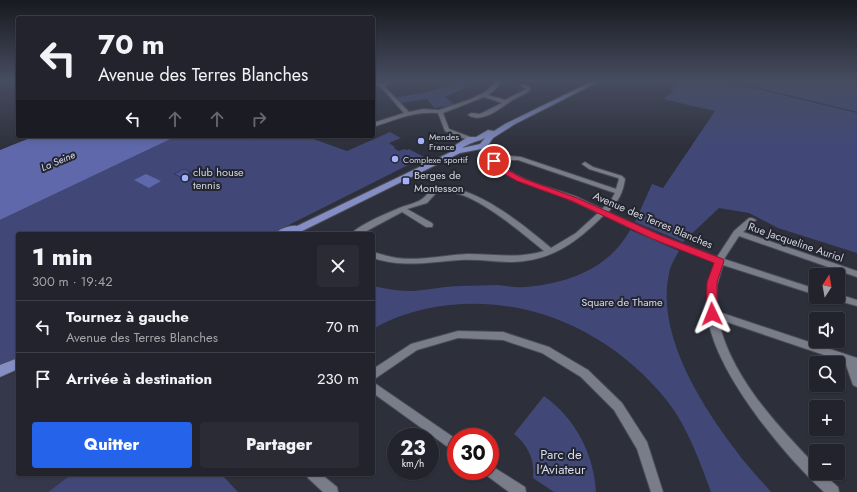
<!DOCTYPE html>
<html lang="fr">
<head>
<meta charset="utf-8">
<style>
  :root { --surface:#22232c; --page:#2a2b34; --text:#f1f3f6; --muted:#a2a4a9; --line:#3f4048; --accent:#2563eb }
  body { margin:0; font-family:Jost,sans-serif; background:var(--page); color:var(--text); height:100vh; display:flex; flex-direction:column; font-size:15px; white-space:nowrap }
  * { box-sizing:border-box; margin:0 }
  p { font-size:13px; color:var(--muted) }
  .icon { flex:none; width:22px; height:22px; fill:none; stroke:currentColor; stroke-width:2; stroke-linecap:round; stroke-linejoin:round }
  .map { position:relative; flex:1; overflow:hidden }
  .sheet { position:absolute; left:16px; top:232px; width:359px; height:244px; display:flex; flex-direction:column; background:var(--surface); border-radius:4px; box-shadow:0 1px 3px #0004,0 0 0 1px var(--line) }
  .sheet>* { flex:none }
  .top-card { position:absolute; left:16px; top:16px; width:359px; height:122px; border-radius:4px; box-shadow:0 1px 3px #0004,0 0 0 1px var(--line); background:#22232c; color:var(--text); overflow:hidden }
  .needle { width:26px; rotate:11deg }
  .buttons { position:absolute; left:809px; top:268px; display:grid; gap:8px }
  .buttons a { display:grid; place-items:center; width:36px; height:36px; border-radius:4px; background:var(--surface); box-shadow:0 1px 3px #0004,0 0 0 1px var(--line); font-size:20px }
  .speed { position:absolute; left:387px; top:428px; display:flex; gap:8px; font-size:20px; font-weight:700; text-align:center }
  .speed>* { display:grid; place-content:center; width:52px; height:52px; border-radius:50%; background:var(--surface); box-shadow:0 1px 3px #0004,0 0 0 1px var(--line); line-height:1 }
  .speed small { font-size:10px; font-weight:400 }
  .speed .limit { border:6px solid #d22; background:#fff; color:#111 }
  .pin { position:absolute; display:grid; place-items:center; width:34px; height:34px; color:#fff; margin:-17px; border:2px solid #fff; border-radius:50%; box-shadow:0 1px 4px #0007 }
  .me { position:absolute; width:44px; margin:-22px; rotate:358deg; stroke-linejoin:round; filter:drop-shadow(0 0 3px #0008) }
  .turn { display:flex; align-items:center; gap:14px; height:84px; padding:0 16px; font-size:18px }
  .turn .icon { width:52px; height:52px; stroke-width:2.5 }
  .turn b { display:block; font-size:28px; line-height:34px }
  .lanes { display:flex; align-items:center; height:38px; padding:0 16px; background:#0003; justify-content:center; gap:20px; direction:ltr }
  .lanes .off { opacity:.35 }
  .round { display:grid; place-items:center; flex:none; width:42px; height:42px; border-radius:4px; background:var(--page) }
  .headline { display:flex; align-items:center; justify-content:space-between; height:68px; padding:0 16px }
  h1 { font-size:24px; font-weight:800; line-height:30px }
  .primary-button { display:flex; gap:8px; margin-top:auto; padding:8px 16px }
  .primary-button a { flex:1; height:46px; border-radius:4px; background:var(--accent); color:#fff; font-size:16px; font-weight:800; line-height:46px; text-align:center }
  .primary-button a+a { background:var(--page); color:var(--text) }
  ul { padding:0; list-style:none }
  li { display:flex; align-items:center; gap:12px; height:52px; padding:0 16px; border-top:1px solid var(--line) }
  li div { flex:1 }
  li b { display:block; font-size:15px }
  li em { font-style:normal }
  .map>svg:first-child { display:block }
  .built { fill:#35384a }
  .green { fill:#414877 }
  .water { fill:#5e68ab }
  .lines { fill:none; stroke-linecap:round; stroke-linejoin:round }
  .street-casing { stroke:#4a4c55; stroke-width:2 }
  .primary-casing { stroke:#4a4c55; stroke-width:2 }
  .street { fill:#797c89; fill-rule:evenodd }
  .primary { fill:#848dc4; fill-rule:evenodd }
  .wall { fill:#3f467e }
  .shaded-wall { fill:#333966 }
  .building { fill:#495192; stroke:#333966 }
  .route { fill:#e11d48; stroke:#92132f }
  .poi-dot { fill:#a4b2fc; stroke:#232530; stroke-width:1.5 }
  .labels { text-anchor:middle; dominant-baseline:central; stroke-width:4; stroke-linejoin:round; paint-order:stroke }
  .far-poi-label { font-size:9px; fill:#d3d5dc; stroke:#232530; text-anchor:start }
  .far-water-label { font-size:10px; font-style:italic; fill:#d7dbef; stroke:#232530 }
  .poi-label { font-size:11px; fill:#d3d5dc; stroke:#232530; text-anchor:start }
  .street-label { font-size:11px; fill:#d3d5dc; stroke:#232530 }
  .park-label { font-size:11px; fill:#d6daee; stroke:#232530 }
  .near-park-label { font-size:13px; fill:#d6daee; stroke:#232530 }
</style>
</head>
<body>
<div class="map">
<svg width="857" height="492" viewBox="0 0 857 492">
  <rect width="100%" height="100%" fill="#2d2f3a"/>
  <path class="built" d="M 18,371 L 18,474 L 72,474 L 48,492 L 0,492 L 0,379 Z"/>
  <g class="green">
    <path d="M 454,80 L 463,80 L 461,83 L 466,83 L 463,89 L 445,97 L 455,105 L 434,108 L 427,99 L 401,103 L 395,98 C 415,94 434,91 453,84 L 452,83 Z"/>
    <path d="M 681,80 L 721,80 L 857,113 L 857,253 L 778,228 L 749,213 L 719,208 L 683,242 L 635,222 L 652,184 L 663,188 L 715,111 L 663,99 L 674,91 L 670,90 Z"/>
    <path d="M 728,80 L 857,80 L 857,112 Z"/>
    <path d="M 390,132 L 401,138 L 389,143 L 395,147 L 394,148 L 399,151 L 404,149 L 407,150 L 409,149 L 424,157 L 271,234 L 18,234 L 18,357 L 0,366 L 0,220 L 177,136 L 305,136 L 347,151 Z"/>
    <path d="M 630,230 L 679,251 C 675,258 670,266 669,274 C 656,333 700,403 734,448 C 745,464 759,478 771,492 L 711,492 C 700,462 688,428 668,402 C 616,336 535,296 450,305 C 422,308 397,315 373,329 L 373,286 C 386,289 399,291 412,291 C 429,290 445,286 461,286 C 473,286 486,285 498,285 C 507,286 516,288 525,287 C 567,284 610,268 630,230 Z"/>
    <path d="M 544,396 C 575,418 594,454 596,492 L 554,492 L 533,478 C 535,460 528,445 514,434 Z"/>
    <path d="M 72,474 L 221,474 L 238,492 L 48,492 Z"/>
  </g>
  <g class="water">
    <path d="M 35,136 L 177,136 L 0,220 L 0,150 Z"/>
    <path d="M 146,174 L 161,181 L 149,188 L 134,180 Z"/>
  </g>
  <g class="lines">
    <g class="street-casing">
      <g id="street">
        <path d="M 393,80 L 399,80 L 384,86 L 409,112 L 423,109 L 439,110 L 471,99 L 485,92 L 498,80 L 502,80 L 496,89 L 488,95 L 505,100 L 526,89 L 520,85 L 522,84 L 530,87 L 530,90 C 525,95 517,97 511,101 C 500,108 482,124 468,115 L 471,113 L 480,114 L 502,103 L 484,97 L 443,113 L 449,129 L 473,138 L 474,139 L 471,141 L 445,131 L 438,113 C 414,111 395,120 373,127 L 373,123 L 404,113 L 380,86 L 373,85 L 373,83 L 381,84 Z"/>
        <path d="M 411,80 L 418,80 L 419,81 L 417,82 Z"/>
        <path d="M 484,143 L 486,144 L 491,154 L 495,159 L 510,156 L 521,157 L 616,189 L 619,179 L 618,178 L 589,169 L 582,164 L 585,162 L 593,167 L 622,176 L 625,179 C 623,193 618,202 608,212 L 659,235 L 717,257 L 734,231 L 749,218 L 752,218 L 756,220 L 743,232 L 857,271 L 857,277 L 739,236 L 724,259 L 816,289 L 816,295 L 723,265 L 717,285 L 716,311 L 857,358 L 857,387 L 853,385 L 845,362 L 718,319 C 731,377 776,424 816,466 L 816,473 L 822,473 L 838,487 L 839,492 L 824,492 C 783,454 710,367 707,310 C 706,293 710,278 715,262 L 653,239 L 604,215 C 577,242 552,261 512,262 C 495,262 478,259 460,260 C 428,262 405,268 373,258 L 373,252 C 381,254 389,257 397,258 C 420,261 444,255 468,254 C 494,254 518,259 544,251 C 522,233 478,195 450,192 C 446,191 441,192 437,192 L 427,203 L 407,209 L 432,223 L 433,225 L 432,227 L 426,227 L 402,212 L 361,234 L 351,234 C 359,225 385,214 397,209 C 404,205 416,204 422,199 C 428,195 429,189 437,188 C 472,182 525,226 551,248 L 576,233 L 598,213 C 586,207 574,201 561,196 C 531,185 494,178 481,145 ZM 510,160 L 518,160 L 615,193 L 611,200 L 602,209 C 594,205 585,201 577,197 C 551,187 519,182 498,162 Z"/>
        <path d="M 838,294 L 857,300 L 857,306 L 832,299 L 831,297 L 838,297 Z"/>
        <path d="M 458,331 L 503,332 L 549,347 L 588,370 L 622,403 L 647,442 L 663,492 L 651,492 L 637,449 L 614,410 L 581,377 L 542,353 L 503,340 L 458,338 L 417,350 L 373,380 L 373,369 L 411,344 Z"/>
        <path d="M 373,382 L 456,439 L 456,452 L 452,450 L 373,393 Z"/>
        <path d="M 490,465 L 525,487 L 526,492 L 509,492 L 486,475 L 484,471 L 490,471 Z"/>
        <path d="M 306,474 L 321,474 L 337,487 L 338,492 L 323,492 L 308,478 Z"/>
      </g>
    </g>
    <g class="primary-casing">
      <g id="primary">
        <path d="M 595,80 L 602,80 L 515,124 L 493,138 L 486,148 L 460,153 L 296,234 L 275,234 C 279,229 290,225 297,226 L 455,150 L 453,148 L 454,146 L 468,137 L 476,137 L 488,130 L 494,131 L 505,124 ZM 485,138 L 480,144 L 462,148 C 471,142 477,142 485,138 Z"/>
        <path d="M 18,358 L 18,369 L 0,377 L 0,365 Z"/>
      </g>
    </g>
    <use href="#street" class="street"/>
    <use href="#primary" class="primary"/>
  </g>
  <path class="wall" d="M 174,174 L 193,178 L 191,179 L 192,180 L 185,183 L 177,179 Z"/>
  <path class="shaded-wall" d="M 191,172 L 193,178 L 191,179 L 192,180 L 185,183 L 183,178 Z"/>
  <path class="building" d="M 184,169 L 191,172 L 188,173 L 189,174 L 183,178 L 174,174 Z"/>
  <linearGradient id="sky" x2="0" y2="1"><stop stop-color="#191a20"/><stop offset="0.54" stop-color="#464d60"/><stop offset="1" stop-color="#464d60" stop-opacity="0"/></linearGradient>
  <rect width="857" height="149" fill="url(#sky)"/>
  <path class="route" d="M 494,159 L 504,168 L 522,178 L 577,198 L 660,235 L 723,259 L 724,261 L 717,282 L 717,314 L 715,316 L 708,316 L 706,314 L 707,282 L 714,263 L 653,239 L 572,201 L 517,181 L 499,171 L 490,161 Z"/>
  <g class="poi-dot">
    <circle cx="421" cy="141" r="4"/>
    <circle cx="395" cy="159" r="4"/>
    <circle cx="185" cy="178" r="4"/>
    <rect x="402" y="177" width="8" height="8" rx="2"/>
  </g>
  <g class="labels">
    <g class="far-poi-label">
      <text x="429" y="136">Mendes<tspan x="429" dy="10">France</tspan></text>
      <text x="403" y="159">Complexe sportif</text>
    </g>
    <g class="far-water-label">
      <text transform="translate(58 161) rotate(-23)">La Seine</text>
    </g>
    <g class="poi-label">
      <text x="193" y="172">club house<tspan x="193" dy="13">tennis</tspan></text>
      <text x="414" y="175">Berges de<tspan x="414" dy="13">Montesson</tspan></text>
    </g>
    <g class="street-label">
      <text transform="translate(653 220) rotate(23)">Avenue des Terres Blanches</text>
      <text transform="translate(796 242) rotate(19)">Rue Jacqueline Auriol</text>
    </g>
    <g class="park-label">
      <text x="622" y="302">Square de Thame</text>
    </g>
    <g class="near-park-label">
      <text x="561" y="454">Parc de<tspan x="561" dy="15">l'Aviateur</tspan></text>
    </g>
  </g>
</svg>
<div class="buttons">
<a><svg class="needle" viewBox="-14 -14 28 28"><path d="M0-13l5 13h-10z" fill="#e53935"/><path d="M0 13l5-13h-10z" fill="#a2a4a9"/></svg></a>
<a><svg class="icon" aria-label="sound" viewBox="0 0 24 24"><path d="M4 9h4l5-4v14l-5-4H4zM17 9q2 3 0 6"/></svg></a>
<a><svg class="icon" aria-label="search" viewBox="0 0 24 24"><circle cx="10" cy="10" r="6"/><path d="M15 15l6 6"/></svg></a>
<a>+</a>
<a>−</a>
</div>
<div class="speed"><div>23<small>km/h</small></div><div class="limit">30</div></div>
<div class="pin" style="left:494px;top:161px;background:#d93025"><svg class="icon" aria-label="arrive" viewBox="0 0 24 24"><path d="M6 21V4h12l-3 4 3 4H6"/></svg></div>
<svg class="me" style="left:712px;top:314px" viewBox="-20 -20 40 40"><path d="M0-17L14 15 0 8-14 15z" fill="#e11d48" stroke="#fff" stroke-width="4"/></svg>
<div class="top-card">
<div class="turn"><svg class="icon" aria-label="left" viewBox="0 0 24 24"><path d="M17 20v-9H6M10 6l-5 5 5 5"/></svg><div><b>70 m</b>Avenue des Terres Blanches</div></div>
<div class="lanes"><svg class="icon" aria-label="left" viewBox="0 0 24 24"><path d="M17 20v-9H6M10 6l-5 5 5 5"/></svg><svg class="icon off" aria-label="ahead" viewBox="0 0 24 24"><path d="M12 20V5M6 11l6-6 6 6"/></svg><svg class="icon off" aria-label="ahead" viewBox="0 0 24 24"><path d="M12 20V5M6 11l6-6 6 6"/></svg><svg class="icon off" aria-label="right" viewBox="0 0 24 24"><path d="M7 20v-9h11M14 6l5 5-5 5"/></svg></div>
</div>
<section class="sheet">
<div class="headline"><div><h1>1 min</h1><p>300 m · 19:42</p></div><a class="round"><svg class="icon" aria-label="close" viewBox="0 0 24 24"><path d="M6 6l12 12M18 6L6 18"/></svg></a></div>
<ul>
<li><svg class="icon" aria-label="left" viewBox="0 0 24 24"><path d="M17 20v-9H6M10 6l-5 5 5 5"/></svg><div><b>Tournez à gauche</b><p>Avenue des Terres Blanches</p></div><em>70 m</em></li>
<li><svg class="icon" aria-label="arrive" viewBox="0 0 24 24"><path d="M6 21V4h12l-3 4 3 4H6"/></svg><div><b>Arrivée à destination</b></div><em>230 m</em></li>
</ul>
<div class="primary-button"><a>Quitter</a><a>Partager</a></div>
</section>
</div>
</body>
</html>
